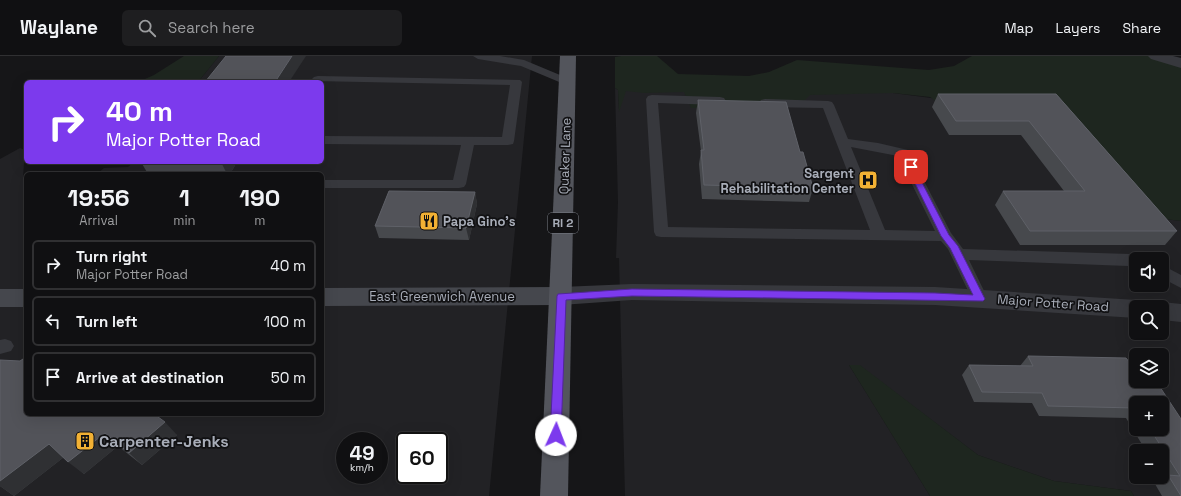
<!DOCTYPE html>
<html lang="en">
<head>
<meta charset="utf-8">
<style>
  :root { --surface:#101012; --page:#1e1e20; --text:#f1f3f6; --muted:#9c9d9f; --line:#303032 }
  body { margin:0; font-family:"Space Grotesk",sans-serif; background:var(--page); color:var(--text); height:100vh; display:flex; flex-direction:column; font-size:15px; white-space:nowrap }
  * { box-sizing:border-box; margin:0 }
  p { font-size:13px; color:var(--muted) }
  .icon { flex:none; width:22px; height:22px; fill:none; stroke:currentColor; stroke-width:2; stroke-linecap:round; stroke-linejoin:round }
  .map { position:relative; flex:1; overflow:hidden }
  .drawer { position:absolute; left:24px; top:116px; width:300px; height:244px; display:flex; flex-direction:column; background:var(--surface); border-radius:6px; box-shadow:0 4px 16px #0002,0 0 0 1px var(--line) }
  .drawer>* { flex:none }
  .banner { position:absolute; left:24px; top:24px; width:300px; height:84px; border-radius:6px; box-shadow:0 4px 16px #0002,0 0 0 1px var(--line); background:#7c3aed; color:#fff; overflow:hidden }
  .controls { position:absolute; left:1129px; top:196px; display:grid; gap:8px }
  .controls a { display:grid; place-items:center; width:40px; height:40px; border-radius:6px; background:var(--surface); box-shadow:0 4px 16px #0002,0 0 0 1px var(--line); font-size:20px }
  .speed { position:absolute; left:336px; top:376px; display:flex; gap:8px; font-size:20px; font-weight:700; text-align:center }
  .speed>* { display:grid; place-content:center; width:52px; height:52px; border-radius:50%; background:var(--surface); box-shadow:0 4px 16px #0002,0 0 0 1px var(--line); line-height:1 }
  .speed small { font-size:10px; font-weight:400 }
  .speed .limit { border:2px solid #111; border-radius:6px; background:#fff; color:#111 }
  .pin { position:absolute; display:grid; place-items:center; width:34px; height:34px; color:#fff; margin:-17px; border-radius:8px; box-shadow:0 2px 6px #0006 }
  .me { position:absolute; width:44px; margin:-22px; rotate:2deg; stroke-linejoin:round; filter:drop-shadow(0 0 3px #0008) }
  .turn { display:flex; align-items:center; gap:14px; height:84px; padding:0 16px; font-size:18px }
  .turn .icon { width:52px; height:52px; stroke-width:2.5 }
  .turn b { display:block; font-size:28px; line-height:34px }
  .eta { display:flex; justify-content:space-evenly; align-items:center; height:68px; text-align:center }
  .eta b { font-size:24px; font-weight:600; line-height:28px }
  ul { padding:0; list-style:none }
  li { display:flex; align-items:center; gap:12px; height:50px; margin:0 8px 6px; padding:0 8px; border:2px solid var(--line); border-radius:6px }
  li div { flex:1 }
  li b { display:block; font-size:15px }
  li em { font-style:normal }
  header { display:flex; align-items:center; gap:24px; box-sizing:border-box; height:56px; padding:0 20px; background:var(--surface); border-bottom:1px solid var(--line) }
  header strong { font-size:19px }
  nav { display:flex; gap:22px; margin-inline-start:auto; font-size:14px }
  .search { width:280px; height:36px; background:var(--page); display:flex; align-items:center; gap:10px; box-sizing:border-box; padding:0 14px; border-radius:6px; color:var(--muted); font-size:15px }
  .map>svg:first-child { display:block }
  .built { fill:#222225; fill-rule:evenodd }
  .green { fill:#1e261f }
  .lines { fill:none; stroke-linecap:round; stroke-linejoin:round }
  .lane { fill:#37383d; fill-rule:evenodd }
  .street { fill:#37383d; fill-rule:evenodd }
  .secondary { fill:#45474d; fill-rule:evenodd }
  .primary { fill:#53555c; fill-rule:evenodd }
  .wall { fill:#47494d; fill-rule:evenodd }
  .shaded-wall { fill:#2f3033 }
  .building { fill:#525359; stroke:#5f6168 }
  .route { fill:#7c3aed; stroke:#51269a }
  .labels { text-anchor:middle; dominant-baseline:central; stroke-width:3.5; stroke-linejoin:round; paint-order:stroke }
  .shield { fill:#111113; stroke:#7b7e86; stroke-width:1 }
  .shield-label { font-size:12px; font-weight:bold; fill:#a8adb8 }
  .street-label { font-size:13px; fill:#a8adb8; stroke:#111113 }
  .poi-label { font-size:13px; font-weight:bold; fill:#a8adb8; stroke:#111113; text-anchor:end }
  .near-poi-label { font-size:16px; font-weight:bold; fill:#a8adb8; stroke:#111113; text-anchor:start }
</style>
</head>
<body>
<header>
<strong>Waylane</strong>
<div class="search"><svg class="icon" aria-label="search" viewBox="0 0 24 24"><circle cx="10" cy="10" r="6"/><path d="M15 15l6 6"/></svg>Search here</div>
<nav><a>Map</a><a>Layers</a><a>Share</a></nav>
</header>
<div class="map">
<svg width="1181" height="440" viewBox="0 0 1181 440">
  <rect width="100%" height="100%" fill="#161618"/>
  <g class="built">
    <path d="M 219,0 L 532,0 L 489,440 L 0,440 L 0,103 L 20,92 L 25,94 L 23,121 L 26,124 L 26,358 L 322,358 L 322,118 L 97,118 L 104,112 L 128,111 L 134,106 L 322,106 L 322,26 L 198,26 ZM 345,385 L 379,385 L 379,419 L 345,419 ZM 405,385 L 439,385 L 439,419 L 405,419 Z"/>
    <path d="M 615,32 L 618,34 L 619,54 L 623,32 L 893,37 L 931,42 L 1057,45 L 1149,161 L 1181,165 L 1181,440 L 1134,440 L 1131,435 L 1054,425 L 978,399 L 860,310 L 849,309 L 930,440 L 625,440 L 619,202 L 616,202 L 618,146 ZM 1136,203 L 1162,203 L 1162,229 L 1136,229 ZM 1136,251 L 1162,251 L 1162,277 L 1136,277 ZM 1136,299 L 1162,299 L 1162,325 L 1136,325 ZM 1136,347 L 1162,347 L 1162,373 L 1136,373 ZM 1136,395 L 1162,395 L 1162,421 L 1136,421 Z"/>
  </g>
  <g class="green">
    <path d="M 184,0 L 219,0 L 198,26 L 138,26 L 154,19 Z"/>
    <path d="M 621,0 L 657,0 L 678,18 L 749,20 L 769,16 L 797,4 L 929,14 L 954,10 L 972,0 L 1166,0 L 1181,4 L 1181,165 L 1149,161 L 1059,49 L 938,47 L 930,41 L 893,37 L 810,39 L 802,47 L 784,52 L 691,52 L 684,36 L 645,37 L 626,35 L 619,56 L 618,34 L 615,32 L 615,1 Z"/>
    <path d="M 849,309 L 860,309 L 978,399 L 1054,425 L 1131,435 L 1134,440 L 930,440 Z"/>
  </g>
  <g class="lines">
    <g class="lane">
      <path d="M 473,0 L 500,0 L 524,4 L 572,24 L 574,26 L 572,28 L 564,28 L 521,10 L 478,3 Z"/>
      <path d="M 318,20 L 520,24 L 522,26 L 514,85 L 513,88 L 508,89 L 474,89 L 466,128 L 464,131 L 459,132 L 322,132 L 322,124 L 453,124 L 461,89 L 322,88 L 322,80 L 502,81 L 510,29 L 314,25 L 312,23 L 314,21 Z"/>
      <path d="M 652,39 L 720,41 L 724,42 L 726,45 L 724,48 L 720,49 L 658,47 L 668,171 L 870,174 L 823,52 L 765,51 L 761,50 L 759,47 L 761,44 L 765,43 L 828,45 L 832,46 L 834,49 L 848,83 L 878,87 L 908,94 L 951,177 L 963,193 L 1130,198 L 1142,203 L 1136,203 L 1136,213 L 1128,210 L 969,204 L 988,243 L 986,247 L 980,249 L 974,247 L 948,193 L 941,185 L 661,181 L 656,180 L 654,176 L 646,43 L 648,40 ZM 851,91 L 898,100 L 935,175 L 885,174 Z"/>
      <path d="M 1162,209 L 1181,219 L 1181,232 L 1162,222 Z"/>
      <path d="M 5,283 L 11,285 L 14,290 L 11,295 L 0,298 L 0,284 Z"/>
    </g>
    <g class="street">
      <path d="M 1148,0 L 1173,0 L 1181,2 L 1181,12 L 1151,3 Z"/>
      <path d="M 632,228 L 935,231 L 1136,244 L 1144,247 L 1146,251 L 1136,251 L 1136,262 L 935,249 L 632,244 L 561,249 L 553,246 L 550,240 L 553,234 L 561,231 Z"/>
      <path d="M 1162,246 L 1181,248 L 1181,266 L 1162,264 L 1162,251 L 1153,251 L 1154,249 Z"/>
    </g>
    <g class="secondary">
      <path d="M 561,231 L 569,234 L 572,240 L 569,246 L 561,249 L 322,250 L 322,232 Z"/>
      <rect x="0" y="233" width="26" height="18"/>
    </g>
    <path class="primary" d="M 560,0 L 576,0 L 568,440 L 540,440 Z"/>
  </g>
  <g class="wall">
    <path d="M 938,38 L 1056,38 L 1177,175 L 1165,189 L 1020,189 L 995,149 L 1003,135 L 1064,135 L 1021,79 L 949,79 L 932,51 Z"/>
    <path d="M 698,44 L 800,96 L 813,132 L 809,146 L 702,143 L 699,108 L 701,95 L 696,57 Z"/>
    <path d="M 141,106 L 237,106 L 230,118 L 148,118 Z"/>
    <path d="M 475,136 L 477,148 L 469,184 L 379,182 L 375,170 Z"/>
    <path d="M 1028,300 L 1130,307 L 1181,363 L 1181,440 L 1162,440 L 1155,428 L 1163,423 L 1162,421 L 1162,395 L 1146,395 L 1126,362 L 1039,360 L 1032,347 L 974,346 L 962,319 L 969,309 L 1020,310 ZM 1136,347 L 1162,373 L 1136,373 Z"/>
    <path d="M 0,304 L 177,379 L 142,409 L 118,390 L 84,418 L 64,401 L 14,440 L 0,430 Z"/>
  </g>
  <g class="shaded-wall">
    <path d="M 292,0 L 306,0 L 289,26 L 275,26 Z"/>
    <path d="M 221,106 L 237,106 L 230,118 L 227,118 Z"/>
    <path d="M 475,136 L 477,148 L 469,184 L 466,172 Z"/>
    <path d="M 165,366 L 177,379 L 142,409 L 129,397 Z"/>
    <path d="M 105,377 L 118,390 L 84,418 L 68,406 Z"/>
    <path d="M 49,388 L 64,401 L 14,440 L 0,430 L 0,425 Z"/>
  </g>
  <g class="building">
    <path d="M 226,0 L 292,0 L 275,26 L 205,26 Z"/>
    <path d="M 938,38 L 1056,38 L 1177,175 L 1030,175 L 1003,135 L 1085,135 L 1029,65 L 956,65 Z"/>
    <path d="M 698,44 L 786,46 L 800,96 L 803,96 L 813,132 L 704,129 L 701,94 L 704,94 Z"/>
    <path d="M 389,135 L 475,136 L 466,172 L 375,170 Z"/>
    <path d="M 1028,300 L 1126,302 L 1130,307 L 1136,307 L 1136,325 L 1156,325 L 1181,363 L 1181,440 L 1168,419 L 1180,420 L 1150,373 L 1162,373 L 1162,347 L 1136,347 L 1136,352 L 1048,350 L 1042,337 L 982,336 L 969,309 L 1033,310 Z"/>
    <path d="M 26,301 L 26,358 L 154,358 L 165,366 L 129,397 L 105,377 L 68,406 L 49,388 L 0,425 L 0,304 L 20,305 Z"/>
  </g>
  <path class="route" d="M 911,108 L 914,111 L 949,179 L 958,190 L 985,243 L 983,245 L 632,240 L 566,244 L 561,379 L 560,382 L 556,384 L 552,382 L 550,379 L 557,240 L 558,238 L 632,233 L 935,237 L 973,239 L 950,192 L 941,180 L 907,111 Z"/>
  <defs>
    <g id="hospital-square" transform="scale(1)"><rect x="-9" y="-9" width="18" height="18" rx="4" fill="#f2b134" stroke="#111113"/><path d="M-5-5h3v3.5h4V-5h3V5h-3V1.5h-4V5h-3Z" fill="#111"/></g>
    <g id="restaurant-square" transform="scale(1)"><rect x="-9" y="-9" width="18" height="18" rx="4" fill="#f2b134" stroke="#111113"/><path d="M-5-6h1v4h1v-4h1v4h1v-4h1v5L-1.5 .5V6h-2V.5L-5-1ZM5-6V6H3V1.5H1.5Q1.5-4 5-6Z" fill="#111"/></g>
    <g id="building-square" transform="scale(1)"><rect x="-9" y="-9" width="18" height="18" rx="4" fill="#f2b134" stroke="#111113"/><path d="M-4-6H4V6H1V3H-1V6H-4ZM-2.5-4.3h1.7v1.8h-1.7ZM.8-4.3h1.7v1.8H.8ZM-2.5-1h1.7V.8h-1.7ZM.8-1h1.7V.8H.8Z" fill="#111"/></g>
  </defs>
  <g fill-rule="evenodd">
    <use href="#hospital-square" x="868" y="124"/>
    <use href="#restaurant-square" x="429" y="165"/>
    <use href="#building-square" x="85" y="385"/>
  </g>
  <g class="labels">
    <rect class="shield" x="548" y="157" width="30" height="20" rx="3"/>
    <g class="shield-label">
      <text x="563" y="167">RI 2</text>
    </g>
    <g class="street-label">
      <text transform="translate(565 100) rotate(-88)">Quaker Lane</text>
      <text x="442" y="240">East Greenwich Avenue</text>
      <text transform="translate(1053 247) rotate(4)">Major Potter Road</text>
    </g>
    <g class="poi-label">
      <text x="854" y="117">Sargent<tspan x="854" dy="15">Rehabilitation Center</tspan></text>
      <text x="443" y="165" text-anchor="start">Papa Gino's</text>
    </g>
    <g class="near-poi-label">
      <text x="99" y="385">Carpenter-Jenks</text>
    </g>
  </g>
</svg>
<div class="controls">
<a><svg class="icon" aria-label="sound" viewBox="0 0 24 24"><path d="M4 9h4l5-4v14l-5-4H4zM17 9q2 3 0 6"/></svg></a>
<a><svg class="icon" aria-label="search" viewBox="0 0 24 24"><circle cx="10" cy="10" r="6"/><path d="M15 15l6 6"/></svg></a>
<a><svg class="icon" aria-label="layers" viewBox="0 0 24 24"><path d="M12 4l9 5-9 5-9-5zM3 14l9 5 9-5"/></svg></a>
<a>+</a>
<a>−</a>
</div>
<div class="speed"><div>49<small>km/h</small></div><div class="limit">60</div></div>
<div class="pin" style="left:911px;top:111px;background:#d93025"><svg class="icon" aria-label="arrive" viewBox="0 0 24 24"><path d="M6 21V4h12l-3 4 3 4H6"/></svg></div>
<svg class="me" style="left:556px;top:379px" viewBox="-20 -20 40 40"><circle r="19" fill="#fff"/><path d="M0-13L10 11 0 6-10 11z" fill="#7c3aed"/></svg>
<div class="banner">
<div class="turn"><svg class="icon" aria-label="right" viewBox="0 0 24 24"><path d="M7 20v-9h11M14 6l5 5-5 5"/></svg><div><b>40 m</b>Major Potter Road</div></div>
</div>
<section class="drawer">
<div class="eta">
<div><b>19:56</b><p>Arrival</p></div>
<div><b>1</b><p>min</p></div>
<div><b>190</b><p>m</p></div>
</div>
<ul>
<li><svg class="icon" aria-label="right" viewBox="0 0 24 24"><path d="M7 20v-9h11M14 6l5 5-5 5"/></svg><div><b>Turn right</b><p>Major Potter Road</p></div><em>40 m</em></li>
<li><svg class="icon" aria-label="left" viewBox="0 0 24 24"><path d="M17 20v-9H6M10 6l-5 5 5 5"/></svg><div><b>Turn left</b></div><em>100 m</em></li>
<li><svg class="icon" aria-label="arrive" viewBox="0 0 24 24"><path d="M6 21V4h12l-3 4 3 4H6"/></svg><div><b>Arrive at destination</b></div><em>50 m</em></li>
</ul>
</section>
</div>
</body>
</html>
